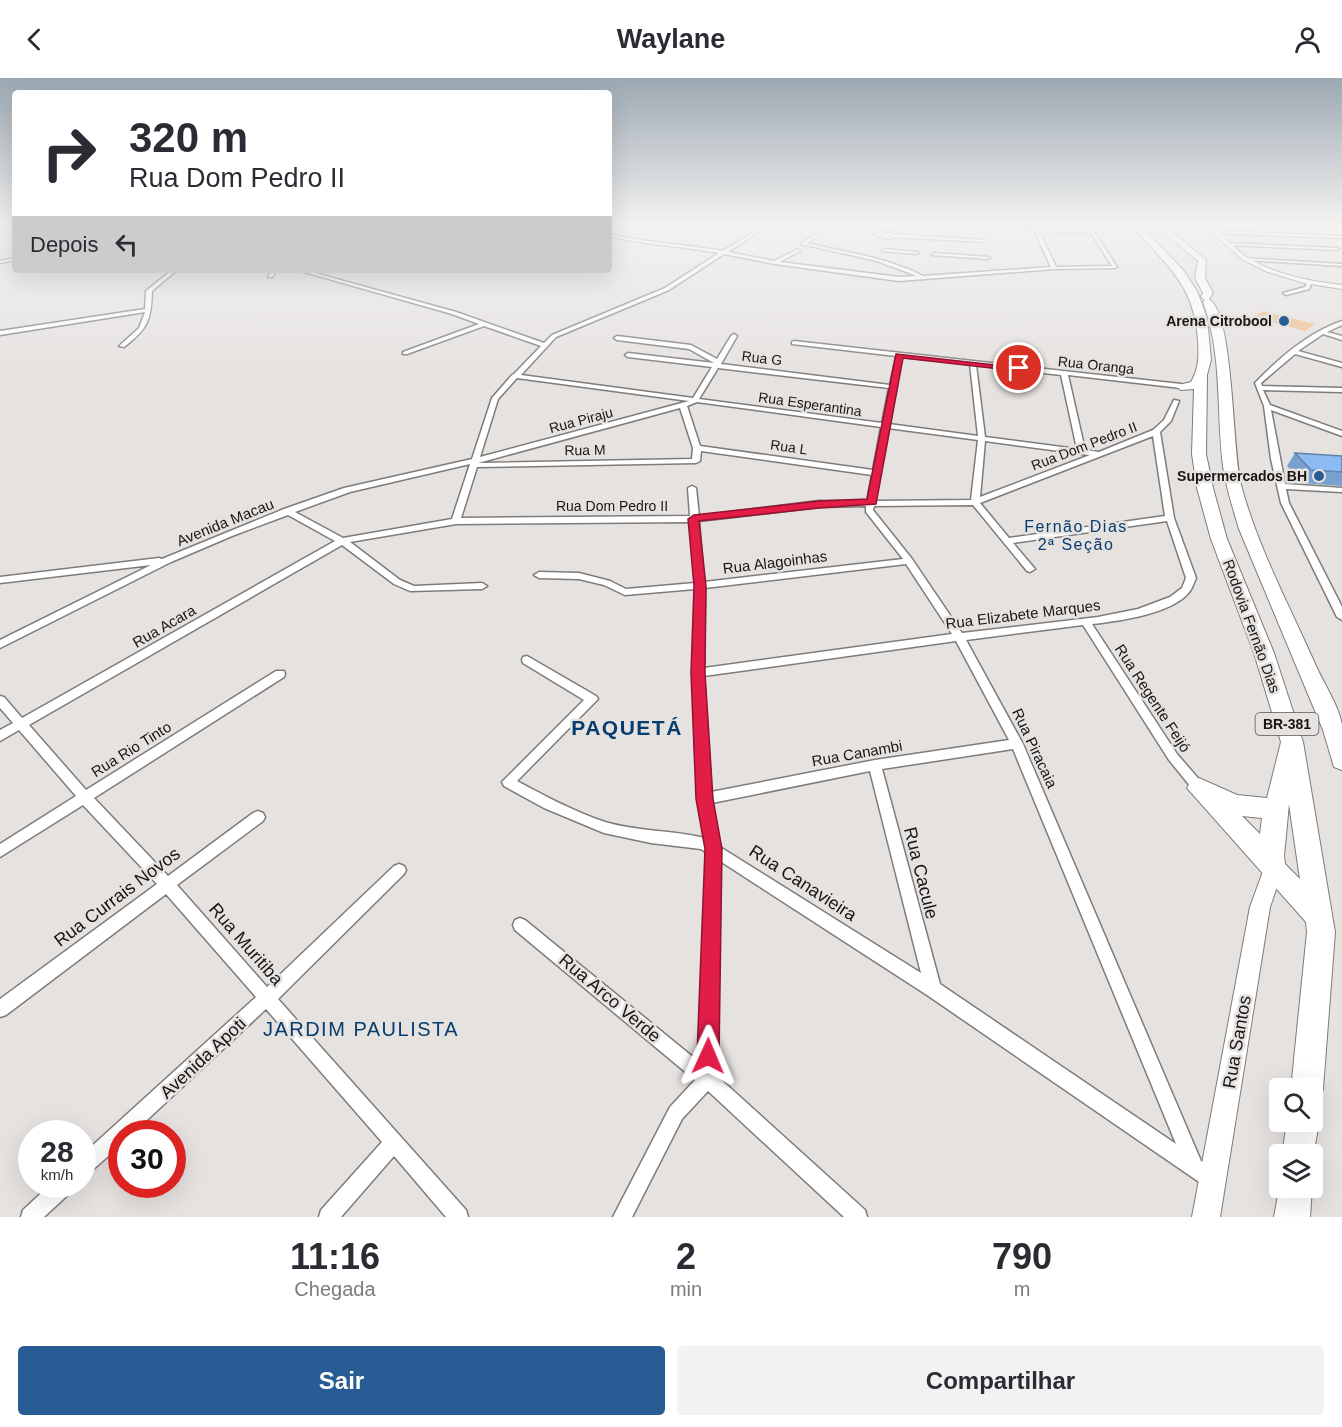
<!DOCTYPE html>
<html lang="pt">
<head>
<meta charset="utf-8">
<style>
  :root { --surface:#fff; --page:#f2f2f3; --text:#2b2b33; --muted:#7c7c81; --accent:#275c95 }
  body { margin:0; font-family:Helvetica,sans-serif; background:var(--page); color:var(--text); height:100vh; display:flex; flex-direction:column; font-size:22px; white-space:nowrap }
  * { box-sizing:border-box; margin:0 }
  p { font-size:20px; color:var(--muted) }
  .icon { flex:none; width:33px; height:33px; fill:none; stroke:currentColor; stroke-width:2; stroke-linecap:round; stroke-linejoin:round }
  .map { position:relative; height:1139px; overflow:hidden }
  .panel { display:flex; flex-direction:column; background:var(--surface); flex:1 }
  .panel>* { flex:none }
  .banner { position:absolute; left:12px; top:12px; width:600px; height:183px; border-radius:6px; box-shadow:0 6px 24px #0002; background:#fff; color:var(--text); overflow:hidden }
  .buttons { position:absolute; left:1269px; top:1000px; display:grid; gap:12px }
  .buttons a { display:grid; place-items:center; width:54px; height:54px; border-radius:6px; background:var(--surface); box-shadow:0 6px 24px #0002; font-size:30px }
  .speed { position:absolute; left:18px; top:1042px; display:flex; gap:12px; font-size:30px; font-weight:700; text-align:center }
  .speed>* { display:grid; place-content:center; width:78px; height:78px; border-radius:50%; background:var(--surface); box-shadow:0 6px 24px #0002; line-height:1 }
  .speed small { font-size:15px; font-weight:400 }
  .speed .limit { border:9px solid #d22; background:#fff; color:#111 }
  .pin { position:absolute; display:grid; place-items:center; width:51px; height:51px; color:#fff; margin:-26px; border:3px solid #fff; border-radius:50%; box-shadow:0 2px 6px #0007 }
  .me { position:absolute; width:66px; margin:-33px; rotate:1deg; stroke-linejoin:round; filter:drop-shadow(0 0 4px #0008) }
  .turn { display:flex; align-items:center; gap:21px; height:126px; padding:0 18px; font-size:27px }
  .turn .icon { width:78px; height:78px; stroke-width:2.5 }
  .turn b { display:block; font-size:42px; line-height:51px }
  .then { display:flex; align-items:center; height:57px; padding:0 18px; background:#0003; gap:12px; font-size:22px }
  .eta { display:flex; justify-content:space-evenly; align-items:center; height:102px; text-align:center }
  .eta b { font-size:36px; font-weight:700; line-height:42px }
  .action { display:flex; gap:12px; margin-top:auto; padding:12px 18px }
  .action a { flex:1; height:69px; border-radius:6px; background:var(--accent); color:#fff; font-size:24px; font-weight:700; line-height:69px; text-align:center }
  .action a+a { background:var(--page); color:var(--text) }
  header { display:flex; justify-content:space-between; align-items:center; height:78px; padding:0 18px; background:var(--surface); font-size:27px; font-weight:700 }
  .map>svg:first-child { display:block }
  .green { fill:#ecbc8d }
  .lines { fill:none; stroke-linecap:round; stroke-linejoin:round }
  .street-casing { stroke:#7e7c7a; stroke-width:3 }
  .secondary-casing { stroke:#7e7c7a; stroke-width:2 }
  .highway-casing { stroke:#7e7c7a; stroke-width:2 }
  .street { fill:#fff; fill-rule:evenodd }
  .secondary { fill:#fff; fill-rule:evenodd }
  .highway { fill:#fff; fill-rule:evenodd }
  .wall { fill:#78a1d0 }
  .building { fill:#8bbbf2; stroke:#6183a9; stroke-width:1.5 }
  .route { fill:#e11d48; stroke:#92132f; stroke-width:1.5 }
  .poi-dot { fill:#275c95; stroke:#e5e2e0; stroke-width:2 }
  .labels { text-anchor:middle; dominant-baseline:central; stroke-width:5; stroke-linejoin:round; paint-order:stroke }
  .far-poi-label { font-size:14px; font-weight:bold; fill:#171615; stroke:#e5e2e0; text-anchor:end }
  .far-street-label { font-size:14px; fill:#171615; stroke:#e5e2e0 }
  .shield { fill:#e5e2e0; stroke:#555352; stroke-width:1.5 }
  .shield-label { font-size:14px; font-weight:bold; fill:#171615 }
  .street-label { font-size:15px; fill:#171615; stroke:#e5e2e0 }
  .neighbourhood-label { font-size:16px; letter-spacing:1.5px; fill:#073c6e; stroke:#e5e2e0 }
  .near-street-label { font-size:18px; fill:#171615; stroke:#e5e2e0 }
  .near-neighbourhood-label { font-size:20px; letter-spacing:1.5px; fill:#073c6e; stroke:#e5e2e0 }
  .district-label { font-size:21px; font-weight:bold; letter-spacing:1.5px; fill:#073c6e; stroke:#e5e2e0 }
</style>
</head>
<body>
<header><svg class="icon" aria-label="back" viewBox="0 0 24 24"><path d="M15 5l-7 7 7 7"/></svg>Waylane<svg class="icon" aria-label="person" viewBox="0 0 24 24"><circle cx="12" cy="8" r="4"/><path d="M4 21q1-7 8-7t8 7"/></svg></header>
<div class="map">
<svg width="1342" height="1139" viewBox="0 0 1342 1139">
  <rect width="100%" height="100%" fill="#e5e2e0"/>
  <path class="green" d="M 1263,233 L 1315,246 L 1305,253 L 1253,239 Z"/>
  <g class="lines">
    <g class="street-casing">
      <g id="street">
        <path d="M 768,145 L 772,145 L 728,174 L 774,183 L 798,171 L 800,173 L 780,184 L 899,199 L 917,198 L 877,183 L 801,166 L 832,145 L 836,145 L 807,165 C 847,175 886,179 923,198 L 1051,189 L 1034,152 L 917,146 L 891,156 L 984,162 L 982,164 L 895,159 L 887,161 L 874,157 L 879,154 L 888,155 L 914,145 L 1033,150 L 1031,145 L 1035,145 L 1037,150 L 1089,153 L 1084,145 L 1088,145 L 1117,189 L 1115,190 L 1054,191 L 899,203 L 775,186 L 724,176 L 669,212 L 556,259 L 521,297 L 693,320 L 712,289 L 628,279 L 625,277 L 628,275 L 714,285 L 689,271 L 617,262 L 614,260 L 617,258 L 691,267 L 717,281 L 731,258 L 734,256 L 737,258 L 721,286 L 890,307 L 896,278 L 792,266 L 792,264 L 794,263 L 1181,306 L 1184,308 L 1181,310 L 1068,297 L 1085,372 L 1099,374 L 1153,352 L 1164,342 L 1174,322 L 1179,323 L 1171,343 L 1160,354 L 1174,440 L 1196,500 C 1194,504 1193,509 1190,513 C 1173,536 1119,543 1092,546 L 1177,676 L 1203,706 L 1205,710 L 1203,714 L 1199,715 L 1195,714 L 1169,682 L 1083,547 L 966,562 L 1023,666 L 1201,1083 L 1219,1094 L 1221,1101 L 1219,1108 L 1212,1110 L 1205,1108 L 927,917 L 720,783 L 716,997 L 865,1132 L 867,1139 L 844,1139 L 708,1013 L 682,1041 L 632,1139 L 613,1139 L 670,1029 L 695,1002 L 515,852 L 513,847 L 515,842 L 520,840 L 525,842 L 699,984 L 707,775 L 701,771 L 651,765 L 604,755 L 544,730 L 504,708 L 502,704 L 584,622 L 523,585 L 522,582 L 523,579 L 527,578 L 596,618 L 598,621 L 517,703 C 545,718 575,734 605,744 C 638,754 673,752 705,760 C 691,678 693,594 695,511 L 625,517 L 604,507 L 579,501 L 539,500 L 534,497 L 539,494 L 579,495 L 610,503 L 626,511 L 695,505 L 690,444 L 456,446 L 350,464 L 400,502 L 414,508 L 482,505 L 487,508 L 482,511 L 410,513 L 394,506 L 342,467 L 29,647 L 86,712 L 276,593 L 284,593 L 285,596 L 284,599 L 94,720 L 168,798 L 253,735 L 258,733 L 263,735 L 265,739 L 263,743 L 177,807 L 267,909 L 394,788 L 399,786 L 404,788 L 406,792 L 404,796 L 278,921 L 466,1132 L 468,1139 L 446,1139 L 394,1078 L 341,1139 L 319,1139 L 321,1132 L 382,1064 L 266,931 L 132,1056 L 122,1056 L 122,1066 L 88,1096 L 82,1099 L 82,1077 L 256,919 L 166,816 L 6,937 L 0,939 L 0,921 L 157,806 L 83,727 L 0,779 L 0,766 L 76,718 L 19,652 L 0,663 L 0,652 L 13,645 L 0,630 L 0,618 L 4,619 L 22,640 L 335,463 L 288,437 L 232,458 L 171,484 L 0,570 L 0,562 L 151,487 L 0,505 L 0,499 L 159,480 L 162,481 L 284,431 L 344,410 L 472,381 L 492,320 L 512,297 L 514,296 L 541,268 L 484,248 L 407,276 L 403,276 L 403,274 L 479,246 L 452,236 L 297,192 L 304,192 L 456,234 L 544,265 L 552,257 L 665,210 L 719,175 C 683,168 645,167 609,158 L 609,156 C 646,165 685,166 723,173 ZM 1039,153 L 1091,155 L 1112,188 L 1056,189 ZM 902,279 L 970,286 L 978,358 L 889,346 ZM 976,287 L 1061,297 L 1077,371 L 985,359 ZM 718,290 L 889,310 L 882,345 L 699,321 ZM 517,300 L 689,323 L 480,379 L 498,321 ZM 697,324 L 881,349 L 873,392 L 700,368 L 687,328 ZM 680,330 L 693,370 L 692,381 L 478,385 ZM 888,350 L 978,362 L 971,422 L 875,423 ZM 1153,358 L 1165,438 L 1009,460 L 980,425 ZM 985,363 L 1082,376 L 1090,377 L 980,419 ZM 701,373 L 872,397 L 867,423 L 819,423 L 699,438 L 696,410 L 692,408 L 688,410 L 690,438 L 461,440 L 477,389 L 696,385 L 700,383 ZM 470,386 L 452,441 L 343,460 L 295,434 L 350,414 ZM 973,427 L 1027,493 L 1030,494 L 1035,491 L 1013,465 L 1167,443 L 1186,500 L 1182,510 L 1170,519 L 1138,531 L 1098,539 L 962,555 L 912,481 L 873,432 L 874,428 ZM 866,428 L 866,434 L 903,481 L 704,504 L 699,443 L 819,429 ZM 906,486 L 952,556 L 704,590 L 705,510 ZM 956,563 L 1009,662 L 875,682 L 711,714 L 704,598 ZM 1013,671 L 1176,1066 L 940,906 L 882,691 ZM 870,693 L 921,895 L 720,769 L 712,725 Z"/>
        <path d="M 1218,153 L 1342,158 L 1342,160 L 1216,155 Z"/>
        <path d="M 1227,165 L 1337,170 L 1339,171 L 1337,172 L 1225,167 Z"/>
        <path d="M 884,171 L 917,174 L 919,175 L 917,176 L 882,173 Z"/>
        <path d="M 934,175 L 988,179 L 990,180 L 988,181 L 932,177 Z"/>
        <path d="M 15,180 L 15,182 L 0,185 L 0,183 Z"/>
        <path d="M 1243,180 L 1342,186 L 1342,188 L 1245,182 Z"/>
        <path d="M 172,192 L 177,192 L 152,213 C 151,242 148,251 124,269 L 119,268 L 139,250 L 145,234 L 0,257 L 0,253 L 145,231 L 146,213 Z"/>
        <path d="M 272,192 L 277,192 L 272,199 L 268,199 Z"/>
        <path d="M 1309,202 L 1312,204 L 1309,211 L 1286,217 L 1283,215 L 1305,209 Z"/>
        <path d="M 1342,243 L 1342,247 L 1327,254 L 1342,258 L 1342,262 L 1323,256 L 1298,273 L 1342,285 L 1342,289 L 1295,276 L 1261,305 L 1262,308 L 1342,310 L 1342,314 L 1263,312 L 1270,327 L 1342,353 L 1342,358 L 1271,332 L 1285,406 L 1342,410 L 1342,414 L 1286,411 L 1289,425 L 1342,529 L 1342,542 L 1337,539 L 1281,425 L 1271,381 L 1264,328 L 1255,305 C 1279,280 1309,254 1342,243 Z"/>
        <path d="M 50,1107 L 73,1107 L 71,1114 L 44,1139 L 21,1139 L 23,1132 Z"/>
      </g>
    </g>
    <g class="secondary-casing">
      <g id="secondary">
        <path d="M 1195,145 C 1218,143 1230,169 1248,180 C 1277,197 1309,203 1342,207 L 1342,211 L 1304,205 L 1265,193 L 1242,181 L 1209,152 Z"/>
        <path d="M 1311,145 L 1342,146 L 1342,150 L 1314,147 Z"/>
        <path d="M 1273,782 L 1280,785 L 1283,791 L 1270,829 L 1220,1139 L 1192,1139 L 1250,829 L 1266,785 Z"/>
      </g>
    </g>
    <g class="highway-casing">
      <g id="highway">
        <path d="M 1130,145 L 1138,145 L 1183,192 L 1197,213 L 1207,240 L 1211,282 L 1207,297 L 1206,376 L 1213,410 L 1227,461 L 1274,575 L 1303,664 L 1335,854 L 1323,1011 L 1318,1022 L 1312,1025 L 1312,1011 L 1291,1011 L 1307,854 L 1306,844 L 1187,710 L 1191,703 L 1199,700 L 1237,717 L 1267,720 L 1281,664 L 1254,575 L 1211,461 L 1197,410 L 1192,376 L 1194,311 L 1181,312 L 1175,308 L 1191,304 C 1199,290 1199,278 1198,263 C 1195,205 1164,186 1130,145 ZM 1289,726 L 1300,801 L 1285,786 L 1284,778 ZM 1242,738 L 1262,740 L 1260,756 Z"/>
        <path d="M 1153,145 L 1161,145 L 1206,182 L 1205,200 L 1213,215 L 1209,221 C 1234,236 1232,373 1241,407 C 1258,470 1290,529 1316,588 C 1324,606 1339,628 1342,647 C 1342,661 1342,678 1342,692 L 1334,689 L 1323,652 L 1239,451 C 1233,430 1226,410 1223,388 C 1216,332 1223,278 1203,224 L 1205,222 L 1201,219 L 1203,215 L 1195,200 L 1198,183 Z"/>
        <path d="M 1312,1032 L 1319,1044 L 1312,1085 L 1312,1077 L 1282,1077 L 1287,1044 L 1312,1044 Z"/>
        <path d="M 1280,1106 L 1280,1110 L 1312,1110 L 1310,1139 L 1274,1139 Z"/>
      </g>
    </g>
    <use href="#street" class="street"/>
    <use href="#secondary" class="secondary"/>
    <use href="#highway" class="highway"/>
  </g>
  <path class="wall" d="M 1295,375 L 1342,378 L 1342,408 L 1302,405 L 1287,388 Z"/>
  <path class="building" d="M 1295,375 L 1342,378 L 1342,394 L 1311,392 Z"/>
  <linearGradient id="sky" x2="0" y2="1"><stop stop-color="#9ca8b2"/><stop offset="0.48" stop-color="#f3f2f1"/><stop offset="1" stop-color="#f3f2f1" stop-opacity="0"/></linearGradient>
  <rect width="1342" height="304" fill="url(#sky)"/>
  <path class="route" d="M 896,276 L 1023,290 L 1019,293 L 903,280 L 876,426 L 819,430 L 699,443 L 706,508 L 705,595 L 713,721 L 722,771 L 719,978 L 716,985 L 708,989 L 700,985 L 697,978 L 705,771 L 696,721 L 691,595 L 694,508 L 688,441 L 694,437 L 819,423 L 867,421 Z"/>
  <g class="poi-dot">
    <circle cx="1284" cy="243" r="6"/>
    <circle cx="1319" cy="398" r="6"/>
  </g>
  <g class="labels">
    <g class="far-poi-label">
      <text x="1272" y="243">Arena Citrobool</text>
      <text x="1307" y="398">Supermercados BH</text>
    </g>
    <g class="far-street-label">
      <text transform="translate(762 280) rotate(7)">Rua G</text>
      <text transform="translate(1096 287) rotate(6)">Rua Oranga</text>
      <text transform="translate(810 326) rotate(8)">Rua Esperantina</text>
      <text transform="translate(581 342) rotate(-15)">Rua Piraju</text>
      <text transform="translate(1084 368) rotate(-21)">Rua Dom Pedro II</text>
      <text transform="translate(789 369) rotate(8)">Rua L</text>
      <text transform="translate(585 372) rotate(-1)">Rua M</text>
      <text x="612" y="428">Rua Dom Pedro II</text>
    </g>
    <rect class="shield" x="1255.5" y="635" width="63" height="22" rx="4.5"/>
    <g class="shield-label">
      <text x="1287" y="646">BR-381</text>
    </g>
    <g class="street-label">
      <text transform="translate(225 444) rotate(-22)">Avenida Macau</text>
      <text transform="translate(775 484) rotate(-7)">Rua Alagoinhas</text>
      <text transform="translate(1023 536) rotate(-7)">Rua Elizabete Marques</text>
      <text transform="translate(164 548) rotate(-30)">Rua Acara</text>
      <text transform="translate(1252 548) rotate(70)">Rodovia Fernão Dias</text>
      <text transform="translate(1153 620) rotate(57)">Rua Regente Feijó</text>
      <text transform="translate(1035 670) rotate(65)">Rua Piracaia</text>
      <text transform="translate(131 671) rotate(-32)">Rua Rio Tinto</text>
      <text transform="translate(857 675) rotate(-10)">Rua Canambi</text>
    </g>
    <g class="neighbourhood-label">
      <text x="1076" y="448">Fernão Dias<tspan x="1076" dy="18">2ª Seção</tspan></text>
    </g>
    <g class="near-street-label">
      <text transform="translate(921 795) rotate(76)">Rua Cacule</text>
      <text transform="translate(803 805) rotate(33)">Rua Canavieira</text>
      <text transform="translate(117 819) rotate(-37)">Rua Currais Novos</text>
      <text transform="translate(246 866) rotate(49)">Rua Muritiba</text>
      <text transform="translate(610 920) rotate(40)">Rua Arco Verde</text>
      <text transform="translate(1237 964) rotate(-80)">Rua Santos</text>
      <text transform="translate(203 980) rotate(-43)">Avenida Apoti</text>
    </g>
    <g class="near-neighbourhood-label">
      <text x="361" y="951">JARDIM PAULISTA</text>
    </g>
    <g class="district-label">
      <text x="627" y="649">PAQUETÁ</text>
    </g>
  </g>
</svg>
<div class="buttons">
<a><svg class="icon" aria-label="search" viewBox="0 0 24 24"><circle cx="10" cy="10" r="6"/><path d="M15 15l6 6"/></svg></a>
<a><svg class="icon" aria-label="layers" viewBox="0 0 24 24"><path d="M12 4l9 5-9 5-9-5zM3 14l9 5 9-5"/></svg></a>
</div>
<div class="speed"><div>28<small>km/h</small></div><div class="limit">30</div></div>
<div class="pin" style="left:1019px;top:290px;background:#d93025"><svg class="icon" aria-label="arrive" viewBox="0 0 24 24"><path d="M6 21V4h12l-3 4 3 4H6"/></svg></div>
<svg class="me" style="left:708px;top:978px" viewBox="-20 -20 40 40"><path d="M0-17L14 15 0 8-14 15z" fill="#e11d48" stroke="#fff" stroke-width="4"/></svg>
<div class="banner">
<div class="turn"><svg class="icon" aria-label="right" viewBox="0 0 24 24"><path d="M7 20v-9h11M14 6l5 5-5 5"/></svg><div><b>320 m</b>Rua Dom Pedro II</div></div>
<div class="then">Depois<svg class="icon" aria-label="left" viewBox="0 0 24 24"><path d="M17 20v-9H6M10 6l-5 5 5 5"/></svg></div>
</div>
</div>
<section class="panel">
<div class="eta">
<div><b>11:16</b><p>Chegada</p></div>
<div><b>2</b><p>min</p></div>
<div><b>790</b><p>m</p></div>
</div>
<div class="action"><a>Sair</a><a>Compartilhar</a></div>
</section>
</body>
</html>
